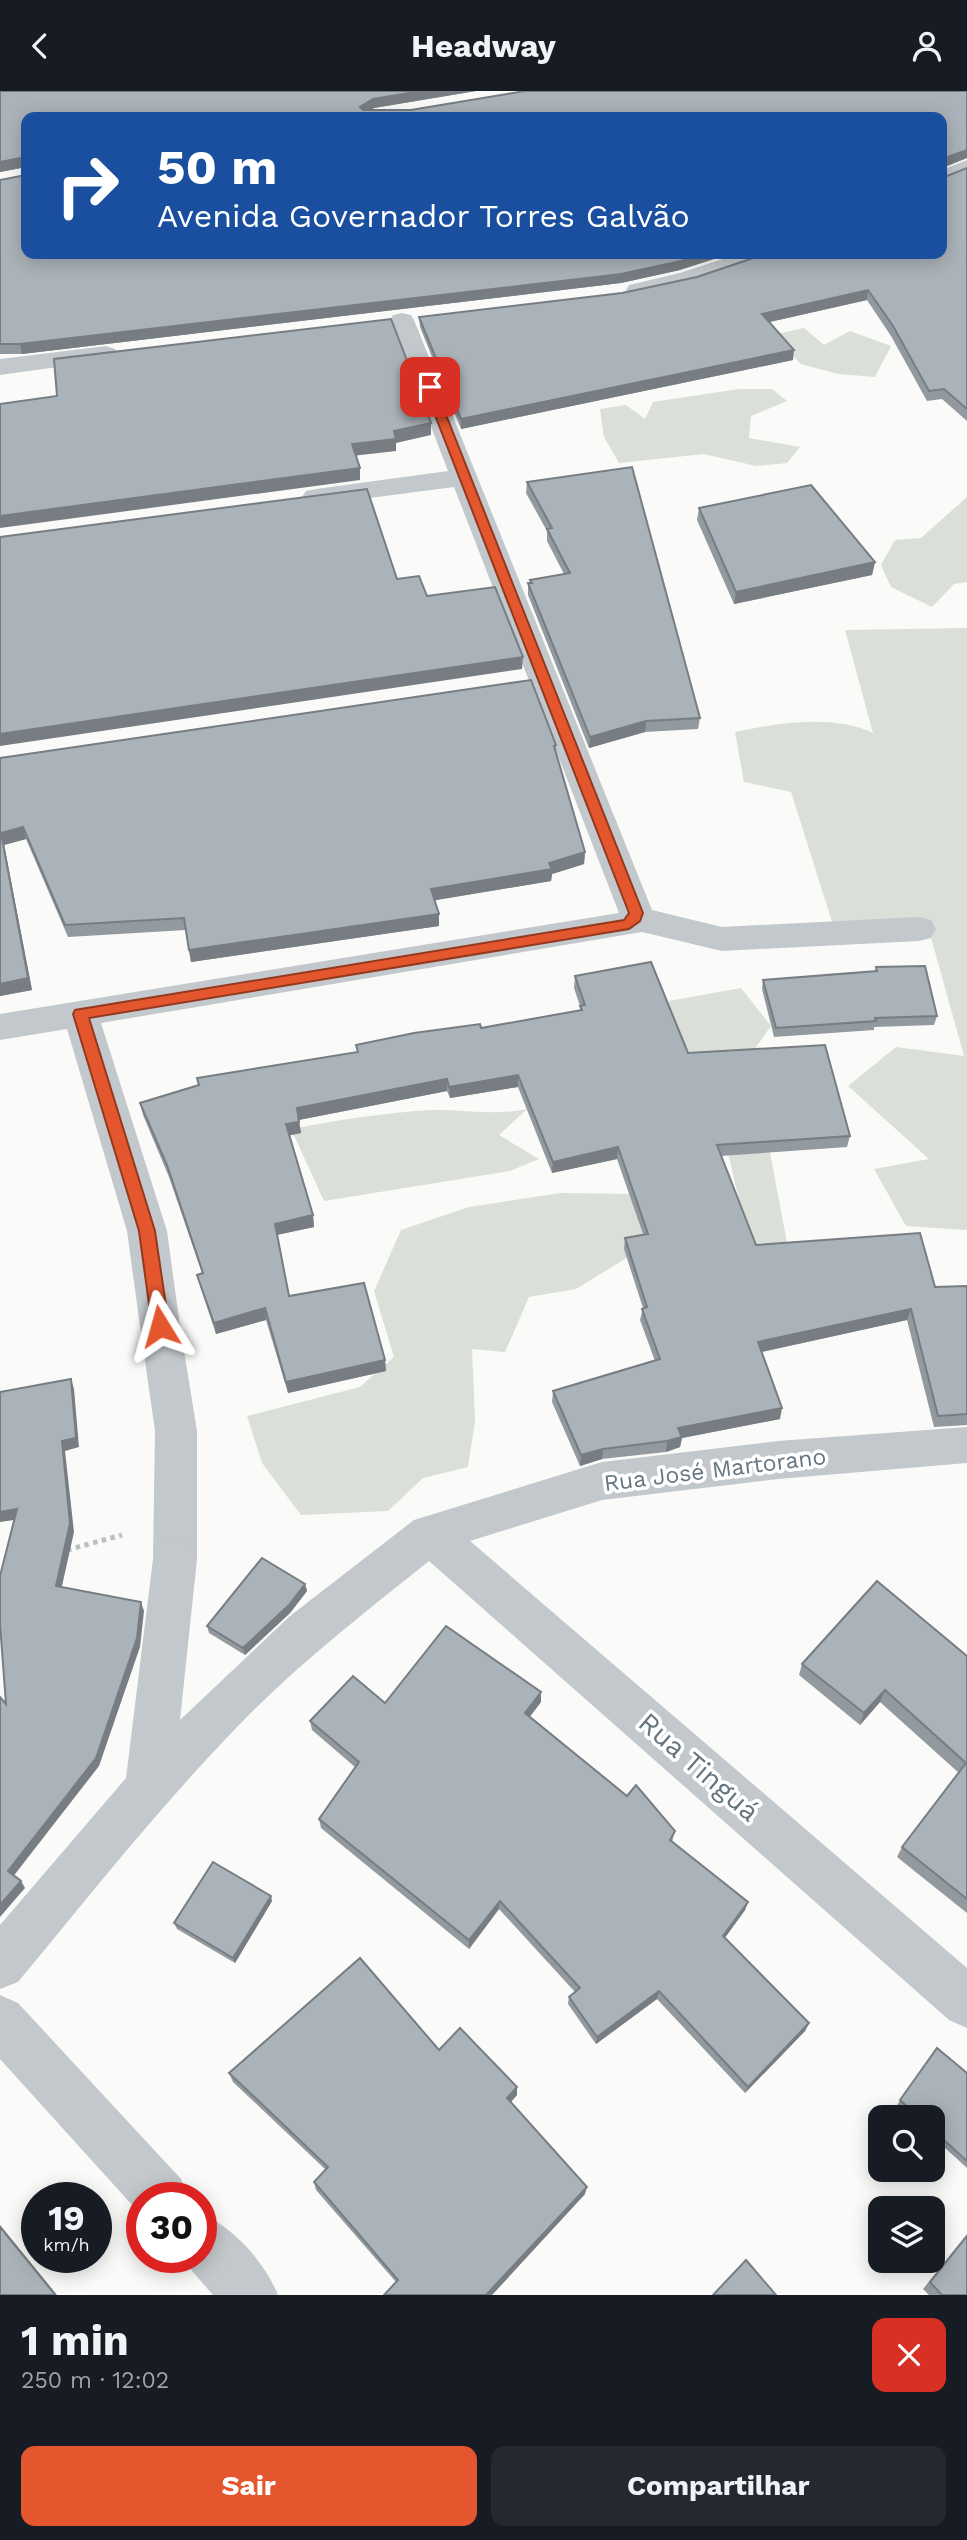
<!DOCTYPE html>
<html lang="pt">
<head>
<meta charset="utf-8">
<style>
  :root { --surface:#171b24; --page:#242831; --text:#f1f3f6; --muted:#9ea1a6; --accent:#e4572e }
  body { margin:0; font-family:"Work Sans",sans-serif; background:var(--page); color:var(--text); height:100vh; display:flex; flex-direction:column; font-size:26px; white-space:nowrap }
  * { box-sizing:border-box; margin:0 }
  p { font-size:23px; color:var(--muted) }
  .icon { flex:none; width:38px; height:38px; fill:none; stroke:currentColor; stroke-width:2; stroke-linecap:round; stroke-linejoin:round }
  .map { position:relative; height:2204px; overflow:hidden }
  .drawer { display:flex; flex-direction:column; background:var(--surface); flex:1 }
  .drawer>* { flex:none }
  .guide { position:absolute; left:21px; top:21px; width:926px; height:147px; border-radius:14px; box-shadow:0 4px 18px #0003; background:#1a4fa0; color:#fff; overflow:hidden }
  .controls { position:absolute; left:868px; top:2014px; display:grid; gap:14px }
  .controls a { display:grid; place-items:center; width:77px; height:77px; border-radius:14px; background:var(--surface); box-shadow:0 4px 18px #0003; font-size:35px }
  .speed { position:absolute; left:21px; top:2091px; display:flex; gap:14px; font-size:35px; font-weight:700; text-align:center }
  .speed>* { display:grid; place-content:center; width:91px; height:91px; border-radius:50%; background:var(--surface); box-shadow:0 4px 18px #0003; line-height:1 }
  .speed small { font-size:18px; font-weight:400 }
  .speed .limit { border:10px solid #d22; background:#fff; color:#111 }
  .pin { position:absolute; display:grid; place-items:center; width:60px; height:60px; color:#fff; margin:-30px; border-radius:14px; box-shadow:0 4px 10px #0006 }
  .me { position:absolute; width:77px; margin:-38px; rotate:352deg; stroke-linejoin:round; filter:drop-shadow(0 0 5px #0008) }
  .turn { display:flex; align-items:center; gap:24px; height:147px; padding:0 21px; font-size:32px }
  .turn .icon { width:91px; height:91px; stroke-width:2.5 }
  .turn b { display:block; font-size:49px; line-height:60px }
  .round { display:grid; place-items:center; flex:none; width:74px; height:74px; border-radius:14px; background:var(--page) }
  .headline { display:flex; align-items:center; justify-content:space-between; height:119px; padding:0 21px }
  h1 { font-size:42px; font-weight:700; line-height:52px }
  .primary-button { display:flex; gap:14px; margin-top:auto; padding:14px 21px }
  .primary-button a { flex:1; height:80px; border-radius:14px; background:var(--accent); color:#fff; font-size:28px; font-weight:700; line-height:80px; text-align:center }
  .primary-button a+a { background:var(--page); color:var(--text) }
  header { display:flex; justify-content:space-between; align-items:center; height:91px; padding:0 21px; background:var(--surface); font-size:32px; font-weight:700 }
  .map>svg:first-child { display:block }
  .green { fill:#dadfd7 }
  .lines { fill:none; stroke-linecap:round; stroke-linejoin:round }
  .path { stroke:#bbbfc2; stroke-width:5; stroke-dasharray:4.5 4.5; stroke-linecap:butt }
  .pedestrian { fill:#c3c8cc; fill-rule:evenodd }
  .minor { fill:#c3c8cc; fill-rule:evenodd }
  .wall { fill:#929a9f }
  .shaded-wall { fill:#777d82 }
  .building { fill:#aab3b9; stroke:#777d82; stroke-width:2 }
  .route { fill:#e4572e; stroke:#94391e; stroke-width:2 }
  .labels { text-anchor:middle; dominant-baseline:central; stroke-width:7; stroke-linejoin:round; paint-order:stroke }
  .street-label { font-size:23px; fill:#657683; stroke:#fff }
  .near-street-label { font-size:28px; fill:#657683; stroke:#fff }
</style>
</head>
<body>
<header><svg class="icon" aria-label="back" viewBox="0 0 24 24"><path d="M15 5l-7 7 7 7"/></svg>Headway<svg class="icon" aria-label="person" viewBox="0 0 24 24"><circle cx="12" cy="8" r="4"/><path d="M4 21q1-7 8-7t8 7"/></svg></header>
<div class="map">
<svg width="967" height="2204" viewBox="0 0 967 2204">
  <rect width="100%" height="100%" fill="#fafaf8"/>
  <g class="green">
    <path d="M 804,237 L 824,254 L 850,240 L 891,255 L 875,286 L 838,283 L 801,273 L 772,244 Z"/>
    <path d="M 739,298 L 772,298 L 787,310 L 751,325 L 749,347 L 800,356 L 787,372 L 756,375 L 704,363 L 619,372 L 604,346 L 600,318 L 626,314 L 645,328 L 653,311 Z"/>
    <path d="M 967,406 L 967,491 L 954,493 L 932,516 L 891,496 L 881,474 L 895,449 L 921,447 Z"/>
    <path d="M 967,537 L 967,1139 L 906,1135 L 874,1078 L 929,1068 L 848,995 L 896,956 L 964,965 L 927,832 L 834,837 L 791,701 L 744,691 L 735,641 C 778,632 833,623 873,642 L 845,539 Z"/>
    <path d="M 741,897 L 771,935 L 746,970 L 762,1019 L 787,1152 L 750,1155 L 724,1045 L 674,962 L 669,910 Z"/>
    <path d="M 527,1018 L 499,1044 L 539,1068 L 510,1080 L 324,1110 L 291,1038 C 338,1029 383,1022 431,1019 C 464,1018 494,1025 527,1018 Z"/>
    <path d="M 561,1102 L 632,1103 L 649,1153 L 576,1198 L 529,1206 L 505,1261 L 472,1258 L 475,1330 L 468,1376 L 423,1387 L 388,1420 L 301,1424 L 262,1372 L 247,1325 L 360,1296 L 394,1266 L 374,1200 L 401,1139 L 469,1116 Z"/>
  </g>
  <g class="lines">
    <path class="path" d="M 67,1459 L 122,1444"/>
    <path class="pedestrian" d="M 160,1218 L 174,1223 L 180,1235 L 197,1340 L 197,1468 L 191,1482 L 175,1488 L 159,1482 L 153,1468 L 155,1340 L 140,1235 L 146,1223 Z"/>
    <g class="minor">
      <path d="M 967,69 L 967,84 L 942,94 L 942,79 Z"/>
      <path d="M 738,163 L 773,163 L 769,168 C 738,179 659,211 629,204 L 626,199 L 629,194 L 680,182 Z"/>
      <path d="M 402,222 L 411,224 L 414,229 L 652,819 L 722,836 L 919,826 L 931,829 L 936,838 L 931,847 L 919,850 L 722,860 L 642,841 L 101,932 L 167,1140 L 180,1235 L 174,1247 L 160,1252 L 146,1247 L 140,1235 L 127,1140 L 67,938 L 0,949 L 0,923 L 619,822 L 454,396 L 316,414 L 306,412 L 302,406 L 306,400 L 316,398 L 448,380 L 390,229 L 393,224 Z"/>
      <path d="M 106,255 L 115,258 L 119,263 L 115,268 L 0,284 L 0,268 Z"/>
      <path d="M 967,1336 L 967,1372 L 778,1388 L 602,1409 L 470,1450 L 967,1877 L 967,1937 L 949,1929 L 429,1470 C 364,1522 298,1573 240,1633 C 161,1714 90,1804 18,1891 L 0,1898 L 0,1834 L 126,1687 L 153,1468 L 159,1454 L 175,1448 L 191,1454 L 197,1468 L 180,1629 L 290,1525 L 414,1429 L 602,1371 L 778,1350 Z"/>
      <path d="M 0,1904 L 18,1912 L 181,2088 L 189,2107 L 142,2107 L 142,2125 L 0,1968 Z"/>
      <path d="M 201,2123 C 234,2136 265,2172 278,2204 L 213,2204 L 180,2166 L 201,2166 Z"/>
    </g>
  </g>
  <g class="wall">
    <path d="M 0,0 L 476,0 L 374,17 L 371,19 L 967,67 L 942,77 L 942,87 L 967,77 L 967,330 L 942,308 L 927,310 L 891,245 L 867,209 L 769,231 L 793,269 L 461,338 L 420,236 L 419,226 L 622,202 L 697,186 L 942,163 L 26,76 L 0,81 Z"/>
    <path d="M 0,89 L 680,179 L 621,192 L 22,263 L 0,263 Z"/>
    <path d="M 527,391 L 700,627 L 698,638 L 645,641 L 589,657 L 528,504 L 528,492 L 530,492 L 530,489 L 564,483 L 547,450 L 547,440 L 526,402 Z"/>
    <path d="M 699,417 L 875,471 L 872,484 L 734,513 L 697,429 Z"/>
    <path d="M 556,654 L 556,662 L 585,761 L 584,773 L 552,783 L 551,790 L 434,809 L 439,823 L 439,835 L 191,871 L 186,839 L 68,846 L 26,748 L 4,754 L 32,899 L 0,905 L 0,667 Z"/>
    <path d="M 876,876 L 937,925 L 934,934 L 874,936 L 874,939 L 774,946 L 762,898 L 763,889 L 875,880 Z"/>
    <path d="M 575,885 L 688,962 L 850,1045 L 847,1056 L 721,1065 L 756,1154 L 935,1196 L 967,1195 L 967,1334 L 934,1336 L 907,1229 L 762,1261 L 780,1328 L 682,1347 L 680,1356 L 666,1361 L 602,1368 L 580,1375 L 552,1311 L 553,1300 L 655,1270 L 640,1229 L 643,1217 L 624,1158 L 625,1147 L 643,1143 L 617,1068 L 552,1082 L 518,996 L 450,1007 L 447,1000 L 299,1029 L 301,1042 L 289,1044 L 313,1124 L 314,1136 L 277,1144 L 289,1205 L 385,1269 L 386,1280 L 288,1302 L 266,1229 L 216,1243 L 200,1195 L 197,1184 L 202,1182 L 169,1086 L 143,1024 L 140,1012 L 357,961 L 356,954 L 481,937 L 580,919 L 580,915 L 574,897 Z"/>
    <path d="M 305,1493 L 307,1500 L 290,1522 L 245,1564 L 209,1542 L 207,1535 Z"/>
    <path d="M 967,1565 L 967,1822 L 897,1766 L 902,1756 L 959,1682 L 880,1611 L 860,1634 L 799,1584 L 802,1573 Z"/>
    <path d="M 541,1601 L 541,1611 L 530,1625 L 627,1705 L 675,1740 L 672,1751 L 748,1811 L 745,1819 L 725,1847 L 809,1932 L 805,1940 L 745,2002 L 657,1908 L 596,1953 L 568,1913 L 569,1906 L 575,1901 L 499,1818 L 469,1858 L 321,1737 L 319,1728 L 355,1676 L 312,1639 L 310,1630 L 385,1612 Z"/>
    <path d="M 272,1810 L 235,1872 L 177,1838 L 174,1832 Z"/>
    <path d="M 937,1957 L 967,1982 L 967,2077 L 933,2046 L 933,2026 L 911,2026 L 897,2014 Z"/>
    <path d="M 439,1959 L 517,1996 L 517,2004 L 511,2011 L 585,2103 L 492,2204 L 384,2204 L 396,2191 L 316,2099 L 314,2091 L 326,2079 L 233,1991 L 229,1982 Z"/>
    <path d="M 967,2143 L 967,2204 L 929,2204 L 923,2198 Z"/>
  </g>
  <g class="shaded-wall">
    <path d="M 421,0 L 476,0 L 374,17 L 360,25 L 360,16 L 373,8 Z"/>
    <path d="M 967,59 L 967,67 L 942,77 L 942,68 Z"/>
    <path d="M 26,66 L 26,76 L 0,81 L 0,71 Z"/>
    <path d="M 702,163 L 730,163 L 680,179 L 621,192 L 22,263 L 20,253 Z"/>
    <path d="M 868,199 L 867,209 L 761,233 L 762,223 Z"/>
    <path d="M 794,259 L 793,269 L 461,338 L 461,328 Z"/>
    <path d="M 431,332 L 431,344 L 396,352 L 396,360 L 352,365 L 352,353 L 394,340 Z"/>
    <path d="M 360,377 L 360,389 L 0,437 L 0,425 Z"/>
    <path d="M 875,471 L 872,484 L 734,513 L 736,501 Z"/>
    <path d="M 523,566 L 522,578 L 0,655 L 0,643 Z"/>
    <path d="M 646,630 L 645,641 L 589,657 L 590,646 Z"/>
    <path d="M 23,736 L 26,748 L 4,754 L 32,899 L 0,905 L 1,742 Z"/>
    <path d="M 585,761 L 584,773 L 552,783 L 551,790 L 431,810 L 431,798 L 549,772 Z"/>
    <path d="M 439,823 L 439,835 L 191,871 L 189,859 Z"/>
    <path d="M 518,984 L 518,996 L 450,1007 L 449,996 Z"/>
    <path d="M 447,988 L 447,1000 L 298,1029 L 297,1017 Z"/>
    <path d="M 299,1031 L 301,1042 L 287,1045 L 286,1033 Z"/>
    <path d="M 618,1056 L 617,1068 L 552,1082 L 553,1071 Z"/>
    <path d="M 313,1124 L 314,1136 L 276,1144 L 275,1133 Z"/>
    <path d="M 265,1217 L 266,1229 L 216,1243 L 214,1232 Z"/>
    <path d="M 911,1218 L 907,1229 L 756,1262 L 758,1251 Z"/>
    <path d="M 385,1269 L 386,1280 L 288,1302 L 286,1291 Z"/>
    <path d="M 71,1288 L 74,1298 L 79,1356 L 65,1360 L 74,1441 L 60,1504 L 56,1495 L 62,1350 Z"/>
    <path d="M 782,1317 L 780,1328 L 682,1347 L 680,1356 L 666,1361 L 667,1350 L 678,1337 Z"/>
    <path d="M 603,1358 L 602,1368 L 580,1375 L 581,1364 Z"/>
    <path d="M 17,1418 L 21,1428 L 0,1431 L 0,1421 Z"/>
    <path d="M 305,1493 L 307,1500 L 290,1522 L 245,1564 L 243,1557 Z"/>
    <path d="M 141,1511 L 144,1520 L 140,1556 L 99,1675 L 12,1787 L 8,1780 Z"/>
    <path d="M 885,1599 L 880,1611 L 860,1634 L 864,1622 Z"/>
    <path d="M 541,1601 L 541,1611 L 525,1632 L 525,1622 Z"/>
    <path d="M 21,1790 L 25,1797 L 0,1826 L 0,1814 Z"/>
    <path d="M 271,1805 L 272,1810 L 235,1872 L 233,1867 Z"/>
    <path d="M 500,1810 L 499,1818 L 469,1858 L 469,1849 Z"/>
    <path d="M 748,1811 L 745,1819 L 720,1853 L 723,1845 Z"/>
    <path d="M 659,1900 L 657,1908 L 596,1953 L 597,1946 Z"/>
    <path d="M 809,1932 L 805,1940 L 745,2002 L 748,1996 Z"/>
    <path d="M 517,1996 L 517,2004 L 507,2015 L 507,2007 Z"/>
    <path d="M 587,2096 L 585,2103 L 492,2204 L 486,2204 Z"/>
    <path d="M 0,2134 L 57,2204 L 55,2204 L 0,2136 Z"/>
  </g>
  <g class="building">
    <path d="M 0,0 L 421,0 L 373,8 L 360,16 L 363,19 L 411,19 L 525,0 L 967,0 L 967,59 L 942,68 L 942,87 L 967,77 L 967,318 L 944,298 L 929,300 L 893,235 L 868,199 L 762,223 L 794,259 L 461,328 L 419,226 L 622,202 L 697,186 L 765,163 L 942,163 L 942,26 L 26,26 L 26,83 L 26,66 L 0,71 Z"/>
    <path d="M 26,84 L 26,163 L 702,163 L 681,170 L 621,183 L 20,253 L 0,253 L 0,89 Z"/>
    <path d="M 391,228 L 431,332 L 394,340 L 396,348 L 352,353 L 360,377 L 0,425 L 0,313 L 57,305 L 54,268 Z"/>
    <path d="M 632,376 L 700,627 L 646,630 L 590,646 L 528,492 L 532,492 L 530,489 L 570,482 L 547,438 L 552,437 L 527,391 Z"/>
    <path d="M 811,394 L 875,471 L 736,501 L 699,417 Z"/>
    <path d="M 367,398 L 397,488 L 419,485 L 427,505 L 495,496 L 523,566 L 0,643 L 0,446 Z"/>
    <path d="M 531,589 L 556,654 L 554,655 L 585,761 L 549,772 L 552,778 L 431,798 L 439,823 L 189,859 L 184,827 L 65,834 L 23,736 L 1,742 L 28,887 L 0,893 L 0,667 Z"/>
    <path d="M 651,871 L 688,962 L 825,954 L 850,1045 L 717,1054 L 756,1154 L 920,1142 L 935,1196 L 967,1195 L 967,1323 L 938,1325 L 911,1218 L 758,1251 L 782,1317 L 678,1337 L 682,1346 L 667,1350 L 603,1358 L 581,1364 L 553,1300 L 660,1268 L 642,1218 L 647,1216 L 625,1147 L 648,1143 L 618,1056 L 553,1071 L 518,984 L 449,996 L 447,988 L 297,1017 L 299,1031 L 286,1033 L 313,1124 L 275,1133 L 289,1205 L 364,1192 L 385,1269 L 286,1291 L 265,1217 L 214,1232 L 197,1184 L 203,1182 L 167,1074 L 140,1012 L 199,994 L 197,987 L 358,961 L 356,954 L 414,942 L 480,933 L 481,937 L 582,919 L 580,915 L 585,914 L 575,885 Z"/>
    <path d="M 925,875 L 937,925 L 875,927 L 876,930 L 776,937 L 763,889 L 877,880 L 876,876 Z"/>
    <path d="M 71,1288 L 76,1347 L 62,1350 L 70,1432 L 56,1495 L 141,1511 L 137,1547 L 96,1667 L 8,1780 L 21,1790 L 0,1814 L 0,1606 L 6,1613 L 0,1533 L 0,1485 L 17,1418 L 0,1421 L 0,1301 Z"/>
    <path d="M 262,1467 L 305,1493 L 289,1514 L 243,1557 L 207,1535 Z"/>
    <path d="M 877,1490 L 967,1565 L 967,1808 L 902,1756 L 966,1672 L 885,1599 L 864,1622 L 802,1573 Z"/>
    <path d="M 446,1535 L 541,1601 L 525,1622 L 627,1705 L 636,1694 L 675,1740 L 670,1749 L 748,1811 L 723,1845 L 809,1932 L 748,1996 L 659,1900 L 597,1946 L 569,1906 L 580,1897 L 500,1810 L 469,1849 L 319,1728 L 359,1671 L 310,1630 L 353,1585 L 385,1612 Z"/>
    <path d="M 213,1771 L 271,1805 L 233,1867 L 174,1832 Z"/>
    <path d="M 360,1867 L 439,1959 L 460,1937 L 517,1996 L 507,2007 L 587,2096 L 486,2204 L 384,2204 L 398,2189 L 314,2091 L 328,2076 L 229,1982 Z"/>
    <path d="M 937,1957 L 967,1982 L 967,2070 L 933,2039 L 933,2026 L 919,2026 L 900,2009 Z"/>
    <path d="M 0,2136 L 53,2201 L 55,2204 L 0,2204 Z"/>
    <path d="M 967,2145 L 967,2204 L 942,2204 L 930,2191 Z"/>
    <path d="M 746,2169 L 776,2204 L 713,2204 Z"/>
  </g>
  <path class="route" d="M 430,293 L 435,296 L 643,822 L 640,830 L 629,838 L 89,927 L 155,1140 L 169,1235 L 160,1242 L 152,1235 L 139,1140 L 73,923 L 75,919 L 624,829 L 629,822 L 424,296 Z"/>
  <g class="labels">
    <g class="street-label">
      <text transform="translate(715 1379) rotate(-7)">Rua José Martorano</text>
    </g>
    <g class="near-street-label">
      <text transform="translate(699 1676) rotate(41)">Rua Tinguá</text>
    </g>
  </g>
</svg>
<div class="controls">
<a><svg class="icon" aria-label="search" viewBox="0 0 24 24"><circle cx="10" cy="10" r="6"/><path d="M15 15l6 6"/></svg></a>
<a><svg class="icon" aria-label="layers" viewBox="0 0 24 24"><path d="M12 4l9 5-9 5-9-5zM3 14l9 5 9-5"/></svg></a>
</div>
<div class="speed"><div>19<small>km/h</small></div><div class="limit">30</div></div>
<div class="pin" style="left:430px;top:296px;background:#d93025"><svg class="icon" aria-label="arrive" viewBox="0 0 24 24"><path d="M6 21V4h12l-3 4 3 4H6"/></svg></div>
<svg class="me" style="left:160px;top:1235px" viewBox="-20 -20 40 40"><path d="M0-17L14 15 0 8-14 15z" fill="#e4572e" stroke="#fff" stroke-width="4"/></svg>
<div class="guide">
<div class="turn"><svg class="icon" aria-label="right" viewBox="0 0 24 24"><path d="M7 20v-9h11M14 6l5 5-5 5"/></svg><div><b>50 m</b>Avenida Governador Torres Galvão</div></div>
</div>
</div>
<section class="drawer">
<div class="headline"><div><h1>1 min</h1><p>250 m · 12:02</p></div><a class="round" style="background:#d93025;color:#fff"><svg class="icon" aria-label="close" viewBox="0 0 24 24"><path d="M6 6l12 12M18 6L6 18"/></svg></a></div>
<div class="primary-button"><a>Sair</a><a>Compartilhar</a></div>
</section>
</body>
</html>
